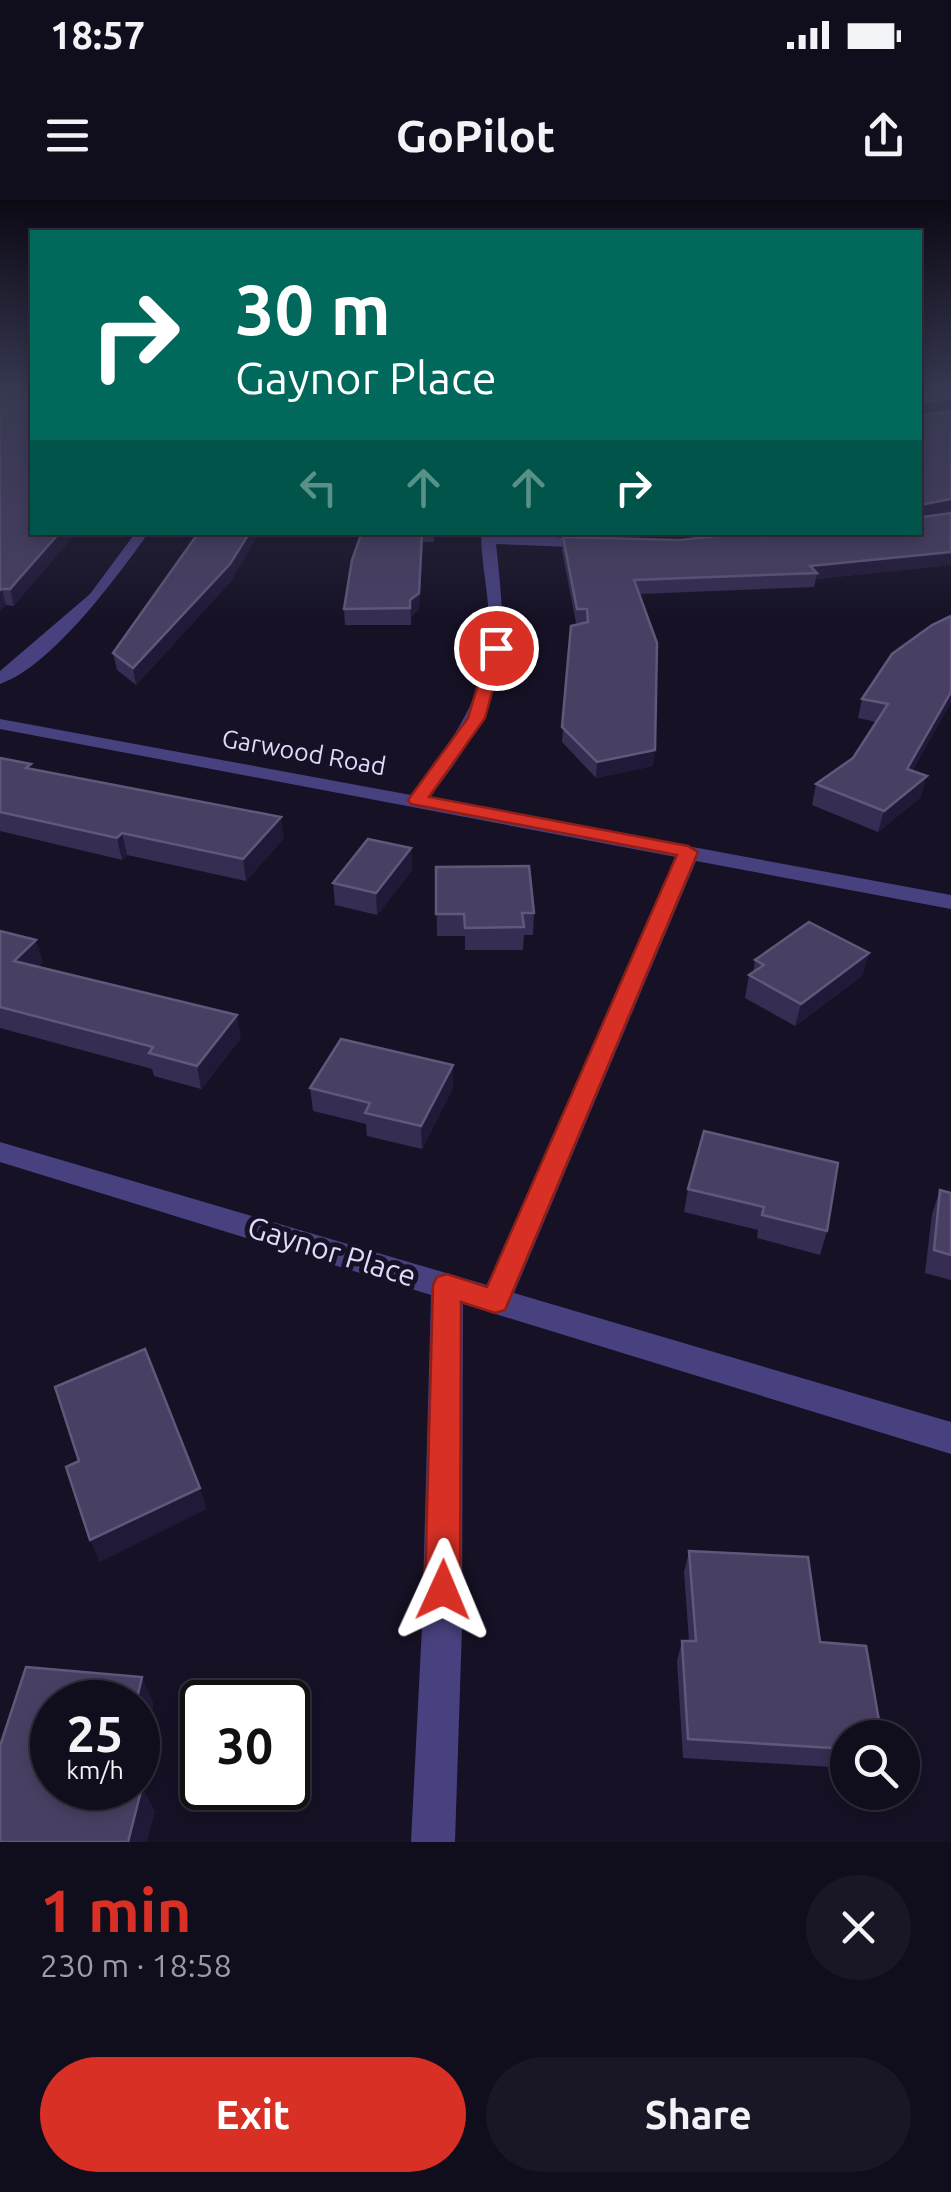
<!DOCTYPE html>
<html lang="en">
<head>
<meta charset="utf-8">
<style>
  :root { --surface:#100d1c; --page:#191625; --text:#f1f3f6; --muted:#9c9ca3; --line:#302d3b; --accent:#d93025 }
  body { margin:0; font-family:Ubuntu,sans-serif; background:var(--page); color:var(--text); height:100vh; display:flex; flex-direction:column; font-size:38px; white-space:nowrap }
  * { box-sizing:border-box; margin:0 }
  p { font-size:32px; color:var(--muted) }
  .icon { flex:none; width:55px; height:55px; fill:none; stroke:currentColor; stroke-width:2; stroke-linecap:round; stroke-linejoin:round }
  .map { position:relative; height:1642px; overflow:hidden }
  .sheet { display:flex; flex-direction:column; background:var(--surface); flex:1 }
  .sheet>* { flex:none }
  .banner { position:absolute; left:30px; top:30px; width:892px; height:305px; border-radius:0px; box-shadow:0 5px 15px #0003,0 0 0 2px var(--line); background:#00695c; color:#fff; overflow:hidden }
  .buttons { position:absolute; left:830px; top:1520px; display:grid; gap:20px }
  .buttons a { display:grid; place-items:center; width:90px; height:90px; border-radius:50%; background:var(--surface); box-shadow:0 5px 15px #0003,0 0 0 2px var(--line); font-size:50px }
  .speed { position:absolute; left:30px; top:1480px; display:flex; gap:20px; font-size:50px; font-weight:700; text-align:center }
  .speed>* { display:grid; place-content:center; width:130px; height:130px; border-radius:50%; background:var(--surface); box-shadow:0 5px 15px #0003,0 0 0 2px var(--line); line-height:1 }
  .speed small { font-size:25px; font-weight:400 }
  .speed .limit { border:5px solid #111; border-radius:15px; background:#fff; color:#111 }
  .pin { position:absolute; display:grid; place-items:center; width:85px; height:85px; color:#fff; margin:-42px; border:5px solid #fff; border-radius:50%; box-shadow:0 2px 10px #0007 }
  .me { position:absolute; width:110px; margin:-55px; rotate:1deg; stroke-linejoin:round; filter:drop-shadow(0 0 8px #0008) }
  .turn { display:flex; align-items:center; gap:35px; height:210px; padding:0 40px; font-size:45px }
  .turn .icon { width:130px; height:130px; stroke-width:2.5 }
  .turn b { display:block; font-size:70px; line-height:85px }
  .lanes { display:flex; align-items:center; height:95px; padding:0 40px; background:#0003; justify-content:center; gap:50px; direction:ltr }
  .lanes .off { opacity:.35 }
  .round { display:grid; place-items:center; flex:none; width:105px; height:105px; border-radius:52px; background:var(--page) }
  .headline { display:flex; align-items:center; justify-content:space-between; height:170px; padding:0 40px }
  h1 { font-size:60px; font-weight:700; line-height:75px; color:var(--accent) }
  .button { display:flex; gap:20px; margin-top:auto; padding:20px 40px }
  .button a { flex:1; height:115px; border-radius:60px; background:var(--accent); color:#fff; font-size:40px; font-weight:700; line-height:115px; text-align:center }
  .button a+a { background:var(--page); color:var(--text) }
  .status { display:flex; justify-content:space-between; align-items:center; height:70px; padding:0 50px; background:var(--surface); direction:ltr }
  .status svg { height:28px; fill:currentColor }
  header { display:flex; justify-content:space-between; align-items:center; height:130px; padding:0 40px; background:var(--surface); font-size:45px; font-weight:700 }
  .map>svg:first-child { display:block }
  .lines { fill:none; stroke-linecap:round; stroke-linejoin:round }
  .minor { fill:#48417f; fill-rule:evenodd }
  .wall { fill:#372c51 }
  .shaded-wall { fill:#221938 }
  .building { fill:#493f63; stroke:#61577b; stroke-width:2.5 }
  .route { fill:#d93025; stroke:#8d1f18; stroke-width:2.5 }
  .labels { text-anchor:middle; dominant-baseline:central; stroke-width:10; stroke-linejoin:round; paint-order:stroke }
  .street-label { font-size:25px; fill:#e0d9fb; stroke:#161125 }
  .near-street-label { font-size:30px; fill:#e0d9fb; stroke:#161125 }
</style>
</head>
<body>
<div class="status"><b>18:57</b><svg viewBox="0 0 49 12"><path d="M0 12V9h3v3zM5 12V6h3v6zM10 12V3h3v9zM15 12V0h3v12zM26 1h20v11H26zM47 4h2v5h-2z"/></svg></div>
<header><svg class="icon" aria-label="menu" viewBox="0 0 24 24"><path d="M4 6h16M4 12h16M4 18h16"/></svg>GoPilot<svg class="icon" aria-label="share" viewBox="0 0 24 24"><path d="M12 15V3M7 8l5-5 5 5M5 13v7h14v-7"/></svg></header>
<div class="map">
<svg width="951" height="1642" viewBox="0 0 951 1642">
  <rect width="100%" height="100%" fill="#161125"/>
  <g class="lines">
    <g class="minor">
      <path d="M 136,332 L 149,332 C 117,377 52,466 0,484 L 0,471 L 90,394 Z"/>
      <path d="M 481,332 L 597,340 L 604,344 L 597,348 L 496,344 C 510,468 506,498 429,598 L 951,695 L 951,709 L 696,661 L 514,1093 L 951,1222 L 951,1254 L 463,1104 L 462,1427 L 455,1642 L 411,1642 L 422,1427 L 431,1095 L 0,962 L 0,942 L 487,1085 L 676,657 L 0,529 L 0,519 L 411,595 C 452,543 491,489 489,419 C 488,390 481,361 481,332 Z"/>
    </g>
  </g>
  <g class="wall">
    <path d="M 0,192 L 14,406 L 6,405 L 0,410 Z"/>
    <path d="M 920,192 L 951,192 L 951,210 L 922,212 L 923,215 L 951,211 L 951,311 L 923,316 L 951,313 L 951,365 L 816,379 L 814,387 L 639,394 L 657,443 L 653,566 L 596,578 L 562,542 L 571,426 L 584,423 L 576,423 L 562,350 L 563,337 L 680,340 L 753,332 L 920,332 Z"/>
    <path d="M 362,332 L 435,332 L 434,342 L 423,342 L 419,409 L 411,417 L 411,425 L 345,425 L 344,409 Z"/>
    <path d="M 561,332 L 732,332 L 678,337 L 561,334 Z"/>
    <path d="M 232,380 L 136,485 L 117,470 L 113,453 Z"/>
    <path d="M 951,416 L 951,502 L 912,571 L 921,597 L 878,632 L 812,605 L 816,584 L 853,558 L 876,522 L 858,518 L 862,499 Z"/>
    <path d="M 0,558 L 32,569 L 284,638 L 246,681 L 127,655 L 122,660 L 0,631 Z"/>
    <path d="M 411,648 L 412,670 L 377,715 L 335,705 L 333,683 Z"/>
    <path d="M 436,667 L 534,713 L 533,735 L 524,735 L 523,750 L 465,750 L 465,736 L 437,736 Z"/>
    <path d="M 0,731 L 43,762 L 38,767 L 241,838 L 201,889 L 154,876 L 152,869 L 0,828 Z"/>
    <path d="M 755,760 L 863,775 L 795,826 L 745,798 L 749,775 L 753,773 Z"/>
    <path d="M 453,865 L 453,888 L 422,949 L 367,936 L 366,924 L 313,911 L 310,888 Z"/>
    <path d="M 704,931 L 827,1031 L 820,1055 L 757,1038 L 758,1030 L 684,1012 L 688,989 Z"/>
    <path d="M 940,990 L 951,993 L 951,1080 L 925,1073 L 932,1014 Z"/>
    <path d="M 689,1351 L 820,1442 L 848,1538 L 848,1568 L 683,1558 L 677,1461 L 682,1441 L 689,1441 L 684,1372 Z"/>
  </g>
  <g class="shaded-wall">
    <path d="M 951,199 L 951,209 L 920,212 L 920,204 L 922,202 Z"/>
    <path d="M 951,299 L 951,310 L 920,317 L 920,305 Z"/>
    <path d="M 60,332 L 77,332 L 14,406 L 10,389 Z"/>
    <path d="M 250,332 L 260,332 L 232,380 L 136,485 L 133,468 Z"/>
    <path d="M 423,332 L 419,409 L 411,417 L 410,400 Z"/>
    <path d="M 678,332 L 732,332 L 678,337 Z"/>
    <path d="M 951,352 L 951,365 L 816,379 L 817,373 L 810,366 Z"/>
    <path d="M 2,389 L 6,405 L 0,410 L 0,390 Z"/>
    <path d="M 951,492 L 951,502 L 902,590 L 907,569 Z"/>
    <path d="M 655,550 L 653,566 L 596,578 L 597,562 Z"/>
    <path d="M 927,576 L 921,597 L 878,632 L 884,611 Z"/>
    <path d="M 281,617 L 284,638 L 246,681 L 243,659 Z"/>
    <path d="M 122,633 L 127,655 L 122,660 L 117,638 Z"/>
    <path d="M 411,648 L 412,670 L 377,715 L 376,693 Z"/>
    <path d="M 36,740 L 43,762 L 22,784 L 14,761 Z"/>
    <path d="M 869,753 L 863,775 L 795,826 L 801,804 Z"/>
    <path d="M 237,815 L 241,838 L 201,889 L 197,866 Z"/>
    <path d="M 453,865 L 453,888 L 422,949 L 421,926 Z"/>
    <path d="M 200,1288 L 207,1309 L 100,1362 L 90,1340 Z"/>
    <path d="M 142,1477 L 154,1504 L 138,1570 L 138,1502 L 136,1502 Z"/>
    <path d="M 142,1587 L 155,1612 L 147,1642 L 128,1642 Z"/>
  </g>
  <g class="building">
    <path d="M 0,192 L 32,192 L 32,332 L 60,332 L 10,389 L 2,389 L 0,390 Z"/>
    <path d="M 920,192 L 951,192 L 951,199 L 922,202 L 920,204 Z"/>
    <path d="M 920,209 L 923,215 L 951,211 L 951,299 L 920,305 Z"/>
    <path d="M 920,308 L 923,317 L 951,313 L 951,352 L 810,366 L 817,373 L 634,380 L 657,443 L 655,550 L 597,562 L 562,527 L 571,426 L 588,422 L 587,409 L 577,409 L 563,337 L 680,340 L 753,332 L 920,332 Z"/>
    <path d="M 199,332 L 250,332 L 230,364 L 133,468 L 113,453 Z"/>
    <path d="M 362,332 L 422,332 L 419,393 L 410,400 L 410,408 L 344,409 L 352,360 Z"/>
    <path d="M 951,416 L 951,492 L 907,569 L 927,576 L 884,611 L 816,584 L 853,558 L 888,504 L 862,499 L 892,454 L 932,425 Z"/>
    <path d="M 0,558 L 31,564 L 26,568 L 281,617 L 243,659 L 122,633 L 117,638 L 0,612 Z"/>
    <path d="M 368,639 L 411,648 L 376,693 L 333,683 Z"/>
    <path d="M 529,666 L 534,713 L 522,713 L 524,727 L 465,728 L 464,714 L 436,714 L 436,667 Z"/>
    <path d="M 809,722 L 869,753 L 801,804 L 749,775 L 764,765 L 755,760 Z"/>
    <path d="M 0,731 L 36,740 L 14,761 L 237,815 L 197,866 L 149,853 L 153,847 L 0,807 Z"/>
    <path d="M 341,839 L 453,865 L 421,926 L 365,913 L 370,903 L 310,888 Z"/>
    <path d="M 704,931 L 838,963 L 827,1031 L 762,1015 L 764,1007 L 688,989 Z"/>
    <path d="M 940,990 L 951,993 L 951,1055 L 934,1050 Z"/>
    <path d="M 145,1149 L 200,1288 L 90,1340 L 66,1267 L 79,1261 L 55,1187 Z"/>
    <path d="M 689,1351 L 808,1357 L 820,1442 L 866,1446 L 882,1538 L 848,1538 L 848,1549 L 688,1539 L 682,1441 L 696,1441 Z"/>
    <path d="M 26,1467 L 142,1477 L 136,1502 L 52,1502 L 52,1588 L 142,1587 L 128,1642 L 0,1642 L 0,1546 Z"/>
  </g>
  <linearGradient id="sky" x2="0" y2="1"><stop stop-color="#0c0914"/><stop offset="0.45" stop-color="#363851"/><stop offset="1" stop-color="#363851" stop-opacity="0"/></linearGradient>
  <rect width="951" height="422" fill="url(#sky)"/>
  <path class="route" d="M 496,443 L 504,448 L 485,518 L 429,597 L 688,646 L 698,652 L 505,1110 L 495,1113 L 461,1102 L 460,1390 L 455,1402 L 443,1407 L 430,1402 L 425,1390 L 433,1085 L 437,1077 L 447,1074 L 487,1087 L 677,655 L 411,604 L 408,600 L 468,518 L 489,448 Z"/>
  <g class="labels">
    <g class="street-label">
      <text transform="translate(304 552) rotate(10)">Garwood Road</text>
    </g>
    <g class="near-street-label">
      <text transform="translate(332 1051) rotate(17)">Gaynor Place</text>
    </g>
  </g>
</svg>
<div class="buttons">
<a><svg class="icon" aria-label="search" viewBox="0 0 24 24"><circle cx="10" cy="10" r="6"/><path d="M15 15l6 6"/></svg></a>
</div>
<div class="speed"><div>25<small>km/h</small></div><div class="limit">30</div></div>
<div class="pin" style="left:496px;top:448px;background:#d93025"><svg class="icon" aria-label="arrive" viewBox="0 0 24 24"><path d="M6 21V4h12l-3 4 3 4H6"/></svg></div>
<svg class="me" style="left:443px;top:1390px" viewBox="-20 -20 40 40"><path d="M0-17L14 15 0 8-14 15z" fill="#d93025" stroke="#fff" stroke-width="4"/></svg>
<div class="banner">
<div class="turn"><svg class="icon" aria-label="right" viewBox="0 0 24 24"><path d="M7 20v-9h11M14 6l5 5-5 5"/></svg><div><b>30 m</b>Gaynor Place</div></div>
<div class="lanes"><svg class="icon off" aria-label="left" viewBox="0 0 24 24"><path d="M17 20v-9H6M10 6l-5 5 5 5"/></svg><svg class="icon off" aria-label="ahead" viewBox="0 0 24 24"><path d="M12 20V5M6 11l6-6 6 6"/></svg><svg class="icon off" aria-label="ahead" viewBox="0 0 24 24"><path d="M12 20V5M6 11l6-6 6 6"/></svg><svg class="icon" aria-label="right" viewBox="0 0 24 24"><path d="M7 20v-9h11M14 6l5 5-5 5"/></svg></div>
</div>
</div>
<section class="sheet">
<div class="headline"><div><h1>1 min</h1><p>230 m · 18:58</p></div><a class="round"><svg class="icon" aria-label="close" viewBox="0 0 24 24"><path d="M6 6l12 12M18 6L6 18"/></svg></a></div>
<div class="button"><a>Exit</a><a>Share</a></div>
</section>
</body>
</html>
